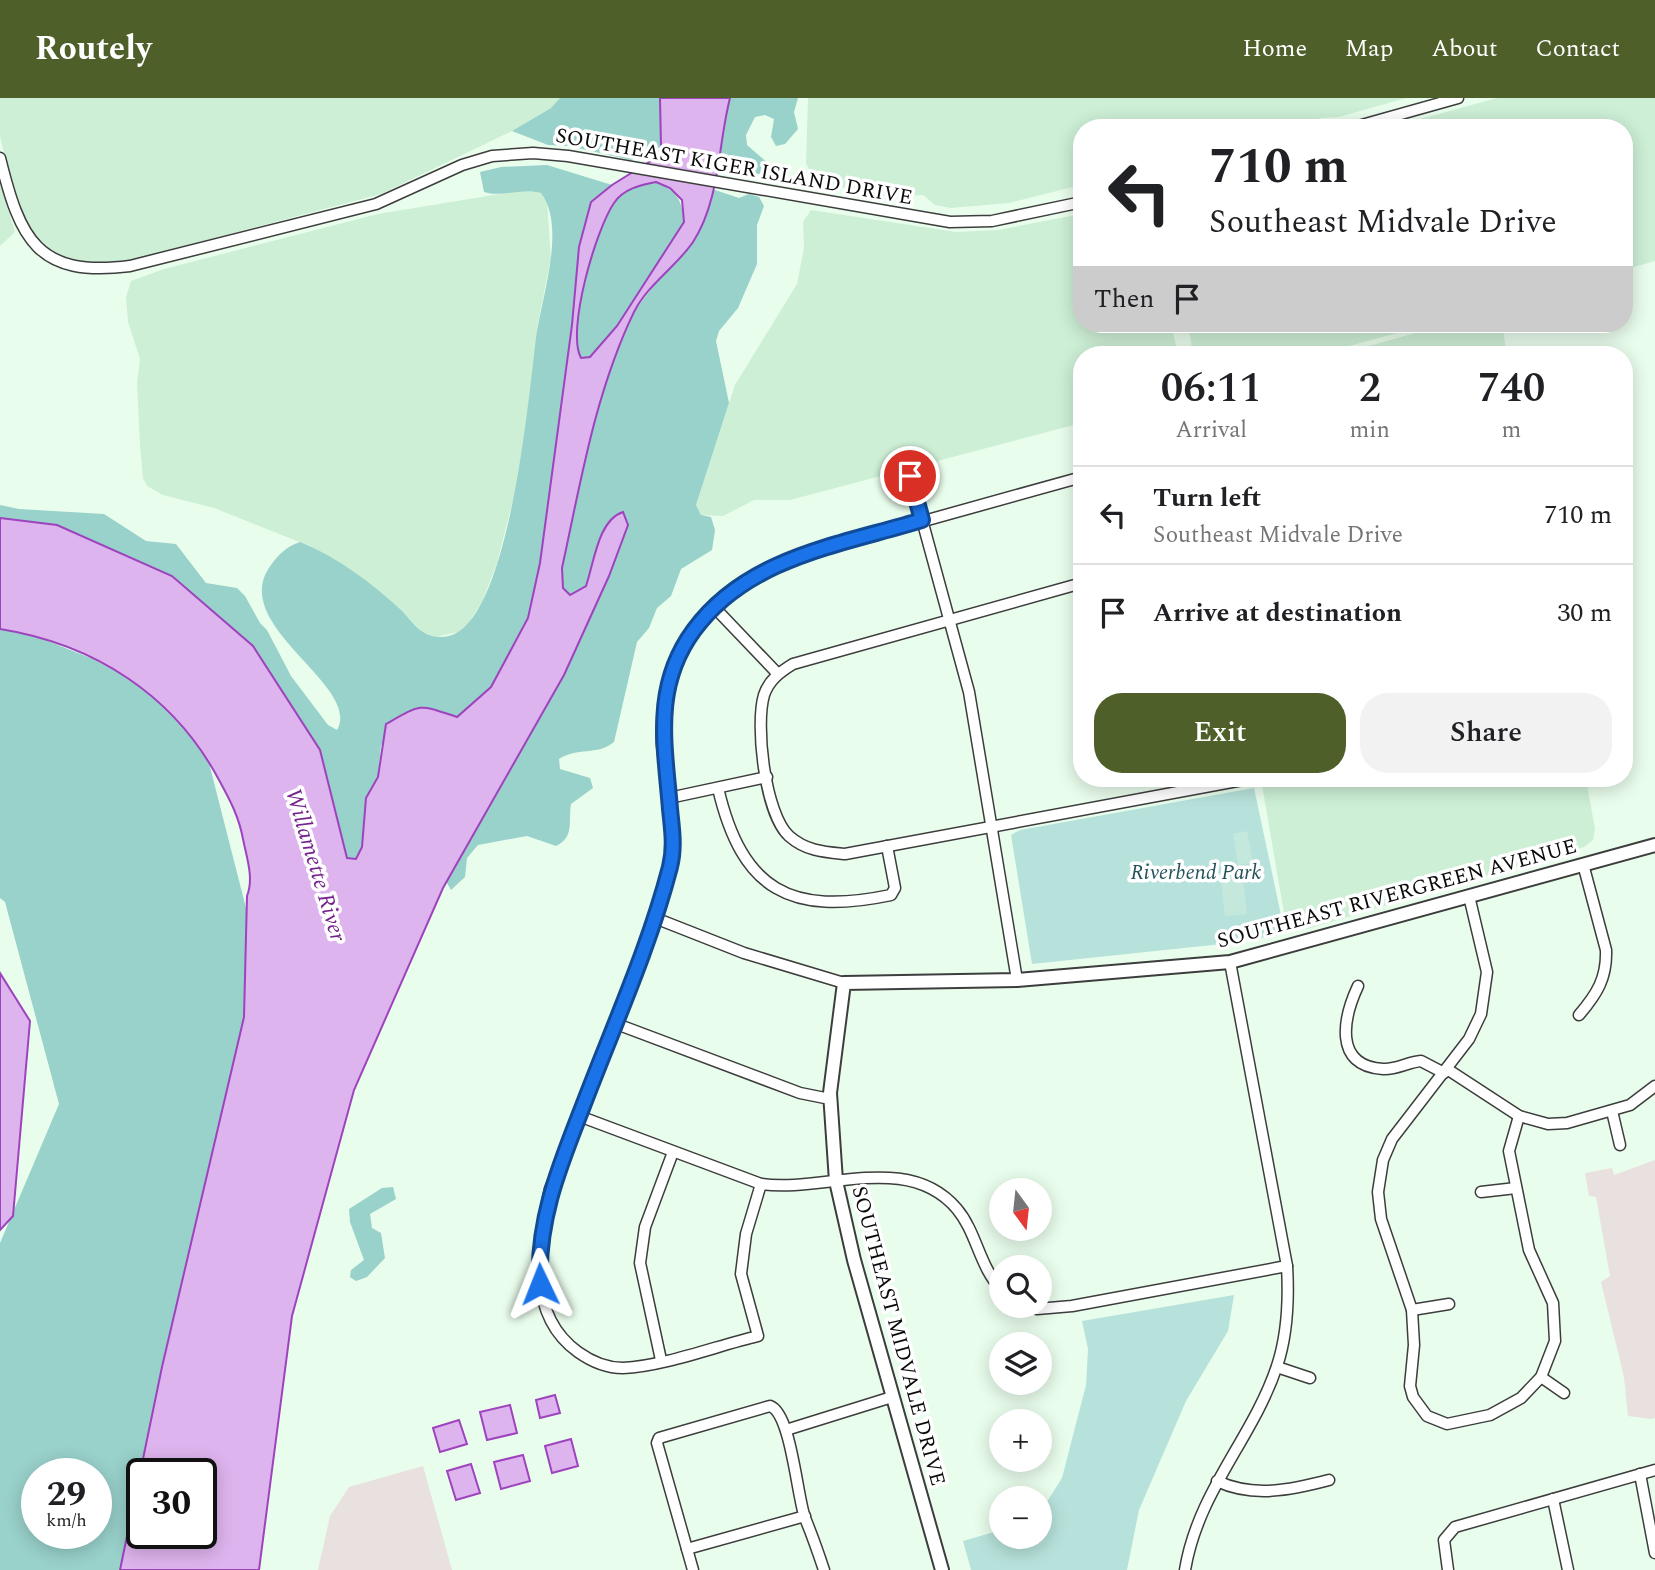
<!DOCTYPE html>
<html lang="en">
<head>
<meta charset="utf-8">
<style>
  :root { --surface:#fff; --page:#f2f2f2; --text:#202124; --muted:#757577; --line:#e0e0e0; --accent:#4e5f2a }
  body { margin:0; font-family:Spectral,serif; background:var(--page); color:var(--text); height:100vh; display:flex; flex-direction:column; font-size:26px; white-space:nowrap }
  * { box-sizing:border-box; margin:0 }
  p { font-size:23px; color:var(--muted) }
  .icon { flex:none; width:38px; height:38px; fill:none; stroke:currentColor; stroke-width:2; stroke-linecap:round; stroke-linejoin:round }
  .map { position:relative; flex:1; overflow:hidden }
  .details { position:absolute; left:1073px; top:248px; width:560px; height:441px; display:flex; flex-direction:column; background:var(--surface); border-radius:28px; box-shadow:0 4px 18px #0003 }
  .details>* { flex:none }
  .hud { position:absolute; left:1073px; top:21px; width:560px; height:214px; border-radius:28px; box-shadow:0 4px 18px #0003; background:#fff; color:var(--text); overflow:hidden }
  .needle { width:46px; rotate:165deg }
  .fabs { position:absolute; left:989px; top:1080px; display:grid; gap:14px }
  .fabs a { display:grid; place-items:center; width:63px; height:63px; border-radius:50%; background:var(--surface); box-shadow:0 4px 18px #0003; font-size:35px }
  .speed { position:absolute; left:21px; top:1360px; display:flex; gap:14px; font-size:35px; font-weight:700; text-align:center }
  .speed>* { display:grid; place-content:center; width:91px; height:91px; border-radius:50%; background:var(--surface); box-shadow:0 4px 18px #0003; line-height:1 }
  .speed small { font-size:18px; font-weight:400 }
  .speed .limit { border:4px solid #111; border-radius:10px; background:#fff; color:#111 }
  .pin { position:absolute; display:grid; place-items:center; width:60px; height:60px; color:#fff; margin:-30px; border:4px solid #fff; border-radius:50%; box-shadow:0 2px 7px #0007 }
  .me { position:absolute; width:77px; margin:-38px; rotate:358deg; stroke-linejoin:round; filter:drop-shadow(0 0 5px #0008) }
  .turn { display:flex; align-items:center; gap:24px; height:147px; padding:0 21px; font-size:32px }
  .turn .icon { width:91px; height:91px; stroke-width:2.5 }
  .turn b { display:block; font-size:49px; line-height:60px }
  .then { display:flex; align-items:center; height:66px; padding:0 21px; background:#0003; gap:14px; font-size:26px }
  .eta { display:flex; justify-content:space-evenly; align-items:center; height:119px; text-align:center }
  .eta b { font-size:42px; font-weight:600; line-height:49px }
  .button { display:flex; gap:14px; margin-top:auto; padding:14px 21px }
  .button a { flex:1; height:80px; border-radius:28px; background:var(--accent); color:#fff; font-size:28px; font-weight:600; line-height:80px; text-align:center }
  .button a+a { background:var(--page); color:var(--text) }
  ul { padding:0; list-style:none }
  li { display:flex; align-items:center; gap:21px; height:98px; padding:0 21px; border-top:2px solid var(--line) }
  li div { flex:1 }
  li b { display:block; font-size:26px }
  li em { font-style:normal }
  header { display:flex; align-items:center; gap:42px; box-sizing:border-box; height:98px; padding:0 35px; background:var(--accent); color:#fff }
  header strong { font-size:33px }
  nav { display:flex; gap:38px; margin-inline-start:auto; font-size:24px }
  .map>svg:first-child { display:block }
  .industrial { fill:#e8e1df }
  .farmland { fill:#cdefd6 }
  .green { fill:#b7e2db }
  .forest { fill:#99d1cb; fill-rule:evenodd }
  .pitch { fill:#c5e8dd }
  .water { fill:#deb4ee; stroke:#9d43bd; stroke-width:2; fill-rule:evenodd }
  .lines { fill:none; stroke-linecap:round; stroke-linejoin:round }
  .minor-casing { stroke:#3d3d3d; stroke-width:13 }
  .tertiary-casing { stroke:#3d3d3d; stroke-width:16 }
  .minor { stroke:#fff; stroke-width:10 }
  .tertiary { stroke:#fff; stroke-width:12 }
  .route-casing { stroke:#114b97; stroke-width:18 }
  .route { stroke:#1a73e8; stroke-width:12 }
  .labels { text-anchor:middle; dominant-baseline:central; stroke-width:7; stroke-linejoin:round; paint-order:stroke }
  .street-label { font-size:21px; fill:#0a0a0a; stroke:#fff }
  .park-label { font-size:21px; font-style:italic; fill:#235259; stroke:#fff }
  .water-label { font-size:23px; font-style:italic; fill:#75228d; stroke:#fff }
</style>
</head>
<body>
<header>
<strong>Routely</strong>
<nav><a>Home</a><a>Map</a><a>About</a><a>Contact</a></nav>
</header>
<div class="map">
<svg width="1655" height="1472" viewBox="0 0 1655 1472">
  <rect width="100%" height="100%" fill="#e9fdec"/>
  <g class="industrial">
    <path d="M 1655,1062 L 1655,1320 L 1651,1321 L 1628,1318 L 1624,1279 L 1601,1184 L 1610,1178 L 1596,1099 L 1589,1098 L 1585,1075 L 1612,1070 L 1614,1077 Z"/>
    <path d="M 423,1368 L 452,1472 L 318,1472 L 330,1418 L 349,1389 Z"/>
  </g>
  <g class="farmland">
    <path d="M 0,0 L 560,0 L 551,10 L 512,33 L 381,96 L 120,165 L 98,168 L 74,165 L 55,156 L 39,141 L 24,120 L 14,98 L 0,38 Z"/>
    <path d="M 808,0 L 1406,0 L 1339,19 L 1321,20 L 1295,30 L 1082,30 L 1081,87 L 1009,105 L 951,110 L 935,107 L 923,97 L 886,98 L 821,85 L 813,79 L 806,65 Z"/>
    <path d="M 1497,0 L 1655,0 L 1655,163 L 1624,172 L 1624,30 L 1387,30 Z"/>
    <path d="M 0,85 L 15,134 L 0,148 Z"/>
    <path d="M 529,91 L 541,95 L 547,103 L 551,160 L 538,225 L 530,307 L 513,402 L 497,465 L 482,504 L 467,527 L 458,534 L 436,539 L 422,534 L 400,512 L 312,449 L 214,410 L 163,397 L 147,388 L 143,380 L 140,348 L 137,285 L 140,261 L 128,224 L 126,199 L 131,183 L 164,171 L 378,116 Z"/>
    <path d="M 811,112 L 956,134 L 998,132 L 1081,116 L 1082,226 L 1171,226 L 1178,257 L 1082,257 L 1081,325 L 790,402 L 754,402 L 723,418 L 701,417 L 696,407 L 735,287 L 797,186 L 804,150 L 803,124 Z"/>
    <path d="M 1188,226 L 1430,226 L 1316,257 L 1193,257 Z"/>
    <path d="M 1447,226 L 1502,226 L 1507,257 L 1337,257 Z"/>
    <path d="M 1261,681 L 1586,681 L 1595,731 L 1593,742 L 1584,749 L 1307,831 L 1295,829 L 1285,821 Z"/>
  </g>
  <g class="green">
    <path d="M 1254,690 L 1285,836 L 1222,846 L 1032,866 L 1011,737 L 1020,732 Z"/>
    <path d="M 1234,1197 L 1228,1233 L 1186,1303 L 1139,1412 L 1127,1472 L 971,1472 L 963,1443 L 1001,1432 L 1001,1438 L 1040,1438 L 1040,1415 L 1062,1380 L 1086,1287 L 1088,1251 L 1082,1223 Z"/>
  </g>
  <g class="forest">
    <path d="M 560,0 L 660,0 L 661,49 L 631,62 L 569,48 L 548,47 L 512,33 L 551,10 Z"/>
    <path d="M 730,0 L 798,0 L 794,14 L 798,31 L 785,46 L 776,48 L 771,39 L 774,21 L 765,17 L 755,19 L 746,37 L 747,47 L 769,66 L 766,75 L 736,78 L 718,69 L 722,29 Z"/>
    <path d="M 547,67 L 612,87 L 591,104 L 579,149 L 572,227 L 540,465 L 528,520 L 491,589 L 457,620 L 448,616 L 381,647 L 378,679 L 366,700 L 362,749 L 356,762 L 347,761 L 320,652 L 57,427 L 0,420 L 0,407 L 19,411 L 104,416 L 146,443 L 176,446 L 206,485 L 237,490 L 245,498 L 260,525 L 267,532 L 291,578 L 328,627 L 337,632 C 363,587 226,527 271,467 C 279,456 287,448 300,444 C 337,459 371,484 401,512 C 408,519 415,529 423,534 C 431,539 440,540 449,538 C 510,523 529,294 536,240 C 541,201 567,129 541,95 C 522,89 502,100 484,94 L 480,74 L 501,69 Z"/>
    <path d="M 656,84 C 677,93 682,102 684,124 L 617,228 L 590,260 L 581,260 C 566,233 596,131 614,105 C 623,91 640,87 656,84 Z"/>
    <path d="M 712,91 L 739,100 L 749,96 L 759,99 L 764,108 L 757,127 L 757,166 L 738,210 L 719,233 L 716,243 L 729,305 L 696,407 L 701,417 L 711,419 L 715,432 L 712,452 L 681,471 L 671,498 L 657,510 L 649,530 L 637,544 L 614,644 C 597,658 577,649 559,661 L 560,671 L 590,680 L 593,690 L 571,706 C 568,723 575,739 556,748 L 527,738 L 478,747 L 467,760 L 465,779 L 451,792 L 446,783 L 564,577 L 609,478 L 628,427 L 586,488 L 578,495 L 570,497 L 563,490 L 562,470 L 593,322 L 617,255 L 636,211 L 668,169 L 693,144 Z"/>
    <path d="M 0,531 L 28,535 L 93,561 L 141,587 L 177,619 L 208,661 L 247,814 L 244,919 L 162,1269 L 120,1472 L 0,1472 L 0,1145 L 59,1006 L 5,804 L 0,800 ZM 37,1376 L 96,1376 L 96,1435 L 37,1435 Z"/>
    <path d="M 393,1089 L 396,1101 L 370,1116 L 372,1130 L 381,1135 L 385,1160 L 367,1179 L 356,1183 L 350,1179 L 351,1172 L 364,1162 L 350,1124 L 349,1111 L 382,1090 Z"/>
  </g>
  <g class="pitch">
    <path d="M 1247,733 L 1253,764 L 1238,767 L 1233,736 Z"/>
    <path d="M 1243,780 L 1247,816 L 1225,818 L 1221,783 Z"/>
  </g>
  <g class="water">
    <path d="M 660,0 L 730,0 C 718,46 720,103 693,144 C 676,169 648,186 634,214 C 595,295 581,383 562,470 L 563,490 L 570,497 L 586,488 C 594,465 598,422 623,414 L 628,427 L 609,478 L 564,577 L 443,790 L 354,992 L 292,1218 L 259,1472 L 120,1472 L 162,1269 L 244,919 L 247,798 C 254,780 247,761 243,741 C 239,719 230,702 219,682 C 174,597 94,546 0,531 L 0,420 L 57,427 L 172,478 L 253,548 L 320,652 L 347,760 L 356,761 L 362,749 L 366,700 L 378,679 L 386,626 C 423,605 418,606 457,619 L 491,589 L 528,520 L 540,465 L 572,227 L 579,149 L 591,104 L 612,87 L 657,59 L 661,49 ZM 656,84 L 670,90 L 682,102 L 684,124 L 617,228 L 590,259 L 581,260 C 566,233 596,131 614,105 C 623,91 640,87 656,84 ZM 142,1376 L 201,1376 L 201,1435 L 142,1435 Z"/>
    <path d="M 0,875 L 30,923 L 13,1118 L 0,1132 Z"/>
    <path d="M 555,1297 L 560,1315 L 540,1320 L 536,1302 Z"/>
    <path d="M 510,1307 L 517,1335 L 487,1342 L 480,1314 Z"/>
    <path d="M 459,1322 L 467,1346 L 440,1354 L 433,1330 Z"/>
    <path d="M 571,1341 L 578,1368 L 552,1375 L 545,1348 Z"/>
    <path d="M 523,1357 L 530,1383 L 501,1391 L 494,1364 Z"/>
    <path d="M 471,1366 L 480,1395 L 456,1402 L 447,1373 Z"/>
  </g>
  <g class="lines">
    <g class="minor-casing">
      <g id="minor">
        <path d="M 1351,30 L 1458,0"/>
        <path d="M 0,60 C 20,141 37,180 130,168 L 376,106 L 462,67 L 492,58 L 533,55 L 568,58 L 950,124 L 992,123 L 1082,104"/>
        <path d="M 910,378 L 969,594 L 1017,882"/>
        <path d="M 1082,485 L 793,566 C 780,574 769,582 764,597 C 755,627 765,716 789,738 C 806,753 824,754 845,756 L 1248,681"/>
        <path d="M 714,509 L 777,575"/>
        <path d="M 718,690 C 742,793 791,818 891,797 L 895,790 L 887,748"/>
        <path d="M 669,700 L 767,679"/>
        <path d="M 1469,798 L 1487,874 L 1481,916 L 1469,941 L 1392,1041 L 1383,1062 L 1378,1094 L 1381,1121 L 1412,1212 L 1414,1247 L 1410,1288 L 1413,1299 L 1427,1318 L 1447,1326 L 1490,1317 L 1521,1300 L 1541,1279 L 1555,1243 L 1553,1205 L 1529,1152 L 1509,1053 L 1519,1018"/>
        <path d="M 655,820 L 744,855 L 844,885"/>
        <path d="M 1358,888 C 1344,918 1332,968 1383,971 C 1396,972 1408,964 1421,963 L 1444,975"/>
        <path d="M 1579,917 C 1597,896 1607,880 1606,852 L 1583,766"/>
        <path d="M 614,925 L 800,995 L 830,1001"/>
        <path d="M 1447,971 L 1519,1018 L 1548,1026 L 1567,1025 L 1630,1007 L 1655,988"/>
        <path d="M 1612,1013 L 1620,1047"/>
        <path d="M 579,1018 L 761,1086 C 824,1095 908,1053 957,1111 C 977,1135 979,1168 1001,1191"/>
        <path d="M 761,1086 L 746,1136 L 741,1176 L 758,1238 C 716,1248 665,1268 623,1270 C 606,1270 592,1264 578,1254 C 525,1216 538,1146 550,1091 C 573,1034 594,976 617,918 C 636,868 657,819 670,768 C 680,729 666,686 662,647 C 658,589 687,523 735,489 C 753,477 772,469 791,460 L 1082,379"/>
        <path d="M 1481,1094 L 1516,1090"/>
        <path d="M 1026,1208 L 1037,1211 L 1072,1208 L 1287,1168"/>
        <path d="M 1412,1212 L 1449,1206"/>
        <path d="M 661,1262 L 640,1165 L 645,1129 L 673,1054"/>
        <path d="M 1277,1269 L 1310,1280"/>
        <path d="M 1541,1279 L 1564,1295"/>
        <path d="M 786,1332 L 892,1299"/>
        <path d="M 1640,1376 L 1655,1455"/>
        <path d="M 1217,1383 C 1253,1400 1291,1392 1329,1382"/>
        <path d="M 1553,1401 L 1568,1472"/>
        <path d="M 687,1451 L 805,1418"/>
        <path d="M 693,1472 L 657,1345 L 659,1340 L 770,1308 C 791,1315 797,1398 805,1420 C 812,1437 818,1454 824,1472"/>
        <path d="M 1185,1472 C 1198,1393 1253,1340 1277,1268 C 1288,1235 1289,1202 1287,1168 L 1230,864"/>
        <path d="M 1448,1472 L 1444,1442 L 1455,1429 L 1655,1372"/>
      </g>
    </g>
    <g class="tertiary-casing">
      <path id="tertiary" d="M 942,1472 L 854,1162 L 836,1083 L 830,995 L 844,885 L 1017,882 L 1230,864 L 1655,747"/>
    </g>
    <use href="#minor" class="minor"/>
    <use href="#tertiary" class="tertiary"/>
  </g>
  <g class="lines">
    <g class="route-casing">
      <path id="route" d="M 540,1186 C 537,1121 560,1067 583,1008 C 613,929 649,850 670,769 C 675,749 672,731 670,711 C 665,647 652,589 694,532 C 748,459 840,447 922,422 L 910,378"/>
    </g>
    <use href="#route" class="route"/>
  </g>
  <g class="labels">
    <g class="street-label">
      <text transform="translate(734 69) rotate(10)">SOUTHEAST KIGER ISLAND DRIVE</text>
      <text transform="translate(1397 796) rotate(-15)">SOUTHEAST RIVERGREEN AVENUE</text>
      <text transform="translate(898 1238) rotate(75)">SOUTHEAST MIDVALE DRIVE</text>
    </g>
    <g class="park-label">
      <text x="1196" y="775">Riverbend Park</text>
    </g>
    <g class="water-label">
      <text transform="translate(315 767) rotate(73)">Willamette River</text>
    </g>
  </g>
</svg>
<div class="fabs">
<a><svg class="needle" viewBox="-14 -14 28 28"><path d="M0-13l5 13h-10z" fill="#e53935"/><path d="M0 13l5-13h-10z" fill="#757577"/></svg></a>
<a><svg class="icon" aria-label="search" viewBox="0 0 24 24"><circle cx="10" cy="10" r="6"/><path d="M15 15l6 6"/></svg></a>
<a><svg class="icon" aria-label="layers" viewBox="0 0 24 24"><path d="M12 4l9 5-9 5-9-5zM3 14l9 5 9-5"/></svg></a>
<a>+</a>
<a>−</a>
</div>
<div class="speed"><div>29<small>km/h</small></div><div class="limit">30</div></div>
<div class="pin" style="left:910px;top:378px;background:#d93025"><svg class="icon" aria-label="arrive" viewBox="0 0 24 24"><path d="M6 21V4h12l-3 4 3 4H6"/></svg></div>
<svg class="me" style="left:540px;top:1186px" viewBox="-20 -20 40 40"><path d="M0-17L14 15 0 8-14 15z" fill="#1a73e8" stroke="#fff" stroke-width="4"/></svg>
<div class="hud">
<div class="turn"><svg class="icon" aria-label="left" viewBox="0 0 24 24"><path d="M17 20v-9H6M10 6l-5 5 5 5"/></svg><div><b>710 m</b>Southeast Midvale Drive</div></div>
<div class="then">Then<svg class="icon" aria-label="arrive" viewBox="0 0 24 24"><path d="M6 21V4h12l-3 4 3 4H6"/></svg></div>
</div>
<section class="details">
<div class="eta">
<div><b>06:11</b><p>Arrival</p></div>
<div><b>2</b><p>min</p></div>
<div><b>740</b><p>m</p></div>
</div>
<ul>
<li><svg class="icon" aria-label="left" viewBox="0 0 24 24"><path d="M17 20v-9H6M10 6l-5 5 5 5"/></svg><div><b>Turn left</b><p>Southeast Midvale Drive</p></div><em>710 m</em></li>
<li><svg class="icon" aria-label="arrive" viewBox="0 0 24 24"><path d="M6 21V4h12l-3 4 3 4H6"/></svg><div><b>Arrive at destination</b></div><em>30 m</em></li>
</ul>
<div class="button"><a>Exit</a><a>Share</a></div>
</section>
</div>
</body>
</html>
